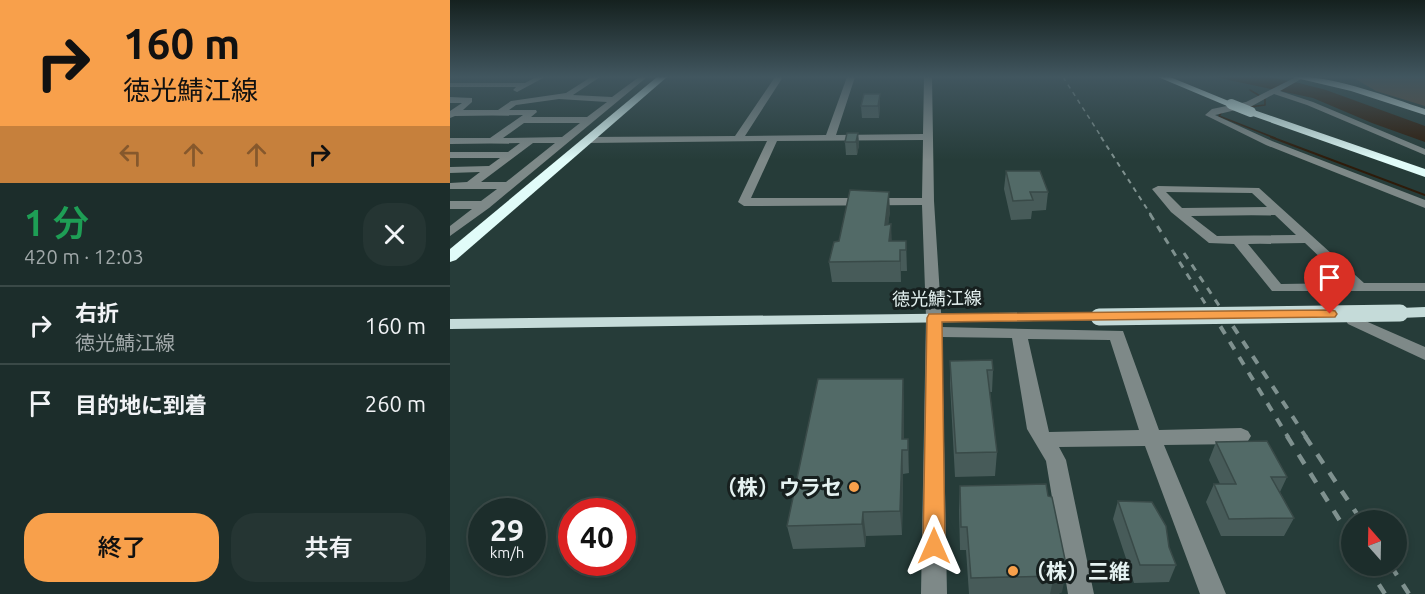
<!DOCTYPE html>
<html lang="ja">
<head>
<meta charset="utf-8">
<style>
  :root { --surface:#1c2d2b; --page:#253533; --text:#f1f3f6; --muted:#a0a8a9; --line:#3a4947; --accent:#f8a04b }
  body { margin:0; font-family:Ubuntu,"Noto Sans JP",sans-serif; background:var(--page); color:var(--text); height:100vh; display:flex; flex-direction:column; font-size:22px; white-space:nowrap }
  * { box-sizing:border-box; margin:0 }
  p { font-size:20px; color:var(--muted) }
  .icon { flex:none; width:33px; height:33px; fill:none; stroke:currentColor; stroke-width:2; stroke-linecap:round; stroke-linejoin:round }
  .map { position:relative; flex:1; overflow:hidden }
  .drawer { display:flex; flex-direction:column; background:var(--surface); width:450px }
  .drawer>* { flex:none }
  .top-card { background:#f8a04b; color:#111; overflow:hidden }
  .needle { width:39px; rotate:340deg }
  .fabs { position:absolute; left:891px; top:510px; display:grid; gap:12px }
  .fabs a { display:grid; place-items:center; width:66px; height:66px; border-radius:50%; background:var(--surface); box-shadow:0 3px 9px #0003,0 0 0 2px var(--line); font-size:30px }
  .speed { position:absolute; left:18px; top:498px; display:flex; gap:12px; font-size:30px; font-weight:700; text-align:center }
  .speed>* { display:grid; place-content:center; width:78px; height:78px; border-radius:50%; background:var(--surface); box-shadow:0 3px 9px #0003,0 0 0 2px var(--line); line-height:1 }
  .speed small { font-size:15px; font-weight:400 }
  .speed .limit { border:9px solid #d22; background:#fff; color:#111 }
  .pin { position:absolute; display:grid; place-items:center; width:51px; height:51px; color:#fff; margin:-62px -26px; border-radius:50% 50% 50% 0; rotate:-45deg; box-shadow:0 0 6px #0007 }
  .pin .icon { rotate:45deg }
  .me { position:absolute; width:66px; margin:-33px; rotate:0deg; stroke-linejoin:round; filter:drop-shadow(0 0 4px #0008) }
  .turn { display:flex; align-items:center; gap:21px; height:126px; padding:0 24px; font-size:27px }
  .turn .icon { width:78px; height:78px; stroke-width:2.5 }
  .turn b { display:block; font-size:42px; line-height:51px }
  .lanes { display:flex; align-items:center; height:57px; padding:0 24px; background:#0003; justify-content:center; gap:30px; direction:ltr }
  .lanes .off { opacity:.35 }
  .round { display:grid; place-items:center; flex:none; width:63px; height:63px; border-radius:24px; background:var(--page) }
  .overview { display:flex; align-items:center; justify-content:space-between; height:102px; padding:0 24px }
  h1 { font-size:36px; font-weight:600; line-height:45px; color:#1e9e55 }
  .primary-button { display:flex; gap:12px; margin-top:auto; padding:12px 24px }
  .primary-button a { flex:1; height:69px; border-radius:24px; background:var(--accent); color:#111; font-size:24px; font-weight:600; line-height:69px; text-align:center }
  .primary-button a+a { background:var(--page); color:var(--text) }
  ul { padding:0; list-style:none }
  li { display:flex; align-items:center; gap:18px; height:78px; padding:0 24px; border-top:2px solid var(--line) }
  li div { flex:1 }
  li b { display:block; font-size:22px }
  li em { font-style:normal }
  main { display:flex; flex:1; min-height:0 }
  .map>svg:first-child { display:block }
  .green { fill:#5a4838 }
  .water { fill:#2e1b0a }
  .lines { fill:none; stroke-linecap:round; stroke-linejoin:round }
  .stream-far1 { stroke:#2e1b0a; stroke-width:1.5 }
  .stream { stroke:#2e1b0a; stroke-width:2 }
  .minor { fill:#7e8988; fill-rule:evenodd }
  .major { fill:#c5dbd9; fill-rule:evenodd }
  .highway { fill:#e1fcf9; fill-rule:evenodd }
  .rail-far4 { stroke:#7f918f; stroke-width:1.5; stroke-dasharray:4.5 4.5; stroke-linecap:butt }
  .rail-far3 { stroke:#7f918f; stroke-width:2; stroke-dasharray:5 5; stroke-linecap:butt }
  .rail-far2 { stroke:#7f918f; stroke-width:3; stroke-dasharray:7 7; stroke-linecap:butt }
  .rail-far1 { stroke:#7f918f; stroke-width:4; stroke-dasharray:9 9; stroke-linecap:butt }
  .rail { stroke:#7f918f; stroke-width:4.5; stroke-dasharray:11 11; stroke-linecap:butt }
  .major-bridge { stroke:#c5dbd9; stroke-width:17 }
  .highway-bridge { stroke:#e1fcf9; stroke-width:10 }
  .wall { fill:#475b59 }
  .shaded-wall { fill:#394a48 }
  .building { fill:#526a67; stroke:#394a48; stroke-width:1.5 }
  .route { fill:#f8a04b; stroke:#a16831; stroke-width:1.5 }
  .poi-dot { fill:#f8a04b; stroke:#17201f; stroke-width:2 }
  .labels { text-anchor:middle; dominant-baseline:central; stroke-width:6; stroke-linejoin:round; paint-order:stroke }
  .street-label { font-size:18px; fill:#e5f2f1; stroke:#17201f }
  .near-poi-label { font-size:21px; font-weight:bold; fill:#e5f2f1; stroke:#17201f; text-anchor:end }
</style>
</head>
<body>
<main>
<section class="drawer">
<div class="top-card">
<div class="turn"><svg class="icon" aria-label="right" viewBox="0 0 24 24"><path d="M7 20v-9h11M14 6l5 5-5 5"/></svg><div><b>160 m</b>徳光鯖江線</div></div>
<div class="lanes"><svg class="icon off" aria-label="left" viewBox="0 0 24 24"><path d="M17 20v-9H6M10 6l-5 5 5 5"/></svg><svg class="icon off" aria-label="ahead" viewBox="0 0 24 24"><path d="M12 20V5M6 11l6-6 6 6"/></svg><svg class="icon off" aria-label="ahead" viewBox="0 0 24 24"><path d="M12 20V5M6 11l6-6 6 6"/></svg><svg class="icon" aria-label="right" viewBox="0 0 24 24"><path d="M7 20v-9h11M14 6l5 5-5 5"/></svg></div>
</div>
<div class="overview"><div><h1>1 分</h1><p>420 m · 12:03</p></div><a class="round"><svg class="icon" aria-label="close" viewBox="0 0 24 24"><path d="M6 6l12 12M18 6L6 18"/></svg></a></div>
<ul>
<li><svg class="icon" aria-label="right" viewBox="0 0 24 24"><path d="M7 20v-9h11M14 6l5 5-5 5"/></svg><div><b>右折</b><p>徳光鯖江線</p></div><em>160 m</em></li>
<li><svg class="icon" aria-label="arrive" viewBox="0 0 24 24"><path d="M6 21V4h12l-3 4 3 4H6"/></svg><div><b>目的地に到着</b></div><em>260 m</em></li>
</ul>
<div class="primary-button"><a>終了</a><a>共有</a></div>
</section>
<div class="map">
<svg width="975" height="594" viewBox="0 0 975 594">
  <rect width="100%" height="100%" fill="#263c39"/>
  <path class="green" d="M 902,77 L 975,77 L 975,106 L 926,91 Z"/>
  <path class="water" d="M 765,77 L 819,77 L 849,83 L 876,90 L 975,126 L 975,142 L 922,123 L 863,98 Z"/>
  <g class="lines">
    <g class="stream-far1">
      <path d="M 799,107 L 815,105 L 815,99 L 800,90"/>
      <path d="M 772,112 L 769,116 L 825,138"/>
    </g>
    <path class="stream" d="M 821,137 L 975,195"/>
    <g class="minor">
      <path d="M 86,77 L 95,77 L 67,92 L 63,90 L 66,87 L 0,87 L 0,83 L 75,83 Z"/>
      <path d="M 141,77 L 150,77 L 123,95 L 162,97 L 189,77 L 197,77 L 39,208 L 0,236 L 0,226 L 22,209 L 0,209 L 0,201 L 31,201 L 47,189 L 0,189 L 0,183 L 17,182 L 30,172 L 0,173 L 0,167 L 39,166 L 50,158 L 0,158 L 0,152 L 58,152 L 70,143 L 0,144 L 0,138 L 40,138 L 73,115 L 5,116 L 0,118 L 0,111 L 12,103 L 0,103 L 0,97 L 22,98 L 22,102 L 13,110 L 48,110 L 61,101 L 116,93 ZM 109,99 L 157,102 L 137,117 L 81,117 L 87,112 L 86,110 L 59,110 L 66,105 ZM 74,123 L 130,123 L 112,137 L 53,138 ZM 83,143 L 105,143 L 56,182 L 31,182 Z"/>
      <path d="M 325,77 L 333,77 L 295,136 L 376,135 L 397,77 L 405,77 L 386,135 L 473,134 L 474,77 L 482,77 L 484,201 L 492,327 L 673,331 L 709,430 L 791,428 L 798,431 L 801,436 L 798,441 L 791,444 L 714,445 L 776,594 L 750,594 L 695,446 L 609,447 L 616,460 L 644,594 L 618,594 L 596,461 L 577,429 L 562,338 L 492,337 L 497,594 L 471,594 L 476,317 L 472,205 L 294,206 L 288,202 L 317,141 L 138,143 L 133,140 L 138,137 L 285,136 ZM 473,140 L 472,198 L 301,198 L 327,141 ZM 578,339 L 660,340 L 689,430 L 599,432 Z"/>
      <path d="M 846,77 L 853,78 L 830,91 L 863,102 L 975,149 L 975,155 L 857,105 L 824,94 L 802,106 L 765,115 L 822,141 L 975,200 L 975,208 L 816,145 L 755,115 L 762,109 L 796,102 Z"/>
      <path d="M 708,186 L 809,188 L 914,283 L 975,283 L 975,291 L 822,291 L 784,244 L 759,243 L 721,212 L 702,189 ZM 716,192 L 802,193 L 817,207 L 732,208 ZM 825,215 L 846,235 L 767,236 L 741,216 ZM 855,243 L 897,283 L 831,284 L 798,244 Z"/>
      <path d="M 904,316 L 975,347 L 975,360 L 898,324 L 896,321 L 898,318 Z"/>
    </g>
    <g class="major">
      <path d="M 842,77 C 880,74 938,97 975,109 L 975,115 L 901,91 Z"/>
      <path d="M 975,307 L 975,317 L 950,318 L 942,313 L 950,308 Z"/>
      <path d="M 649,312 L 655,314 L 657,317 L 655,320 L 0,329 L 0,319 Z"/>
    </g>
    <g class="highway">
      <path d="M 207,77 L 217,77 L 6,260 L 0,262 L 0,249 Z"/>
      <path d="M 708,77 L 720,77 L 786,104 L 777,106 Z"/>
      <path d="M 801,109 L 975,169 L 975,177 L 797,114 L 797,110 Z"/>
    </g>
    <path class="rail-far4" d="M 613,77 L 652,138"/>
    <path class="rail-far3" d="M 651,137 L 701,215"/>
    <g class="rail-far2">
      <path d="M 700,214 L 761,313"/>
      <path d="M 734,253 L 774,313"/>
    </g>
    <g class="rail-far1">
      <path d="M 761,311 L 838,437"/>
      <path d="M 773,311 L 856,437"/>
    </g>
    <g class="rail">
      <path d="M 837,436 L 902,540"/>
      <path d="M 855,436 L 911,520"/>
      <path d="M 917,566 L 935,594"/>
      <path d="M 941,566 L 959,594"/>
    </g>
    <path class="major-bridge" d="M 649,317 L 950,313"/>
    <path class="highway-bridge" d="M 781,104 L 801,112"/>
  </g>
  <g class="wall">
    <path d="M 430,94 L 430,105 L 429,118 L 412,118 L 411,106 Z"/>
    <path d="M 408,133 L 409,145 L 407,155 L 396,155 L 395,142 Z"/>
    <path d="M 556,171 L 598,192 L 596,210 L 582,211 L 581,219 L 561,220 L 554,189 Z"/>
    <path d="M 440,211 L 438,224 L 441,241 L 456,241 L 457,271 L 451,271 L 451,282 L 382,282 L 379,262 Z"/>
    <path d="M 500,361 L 543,370 L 542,392 L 540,392 L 547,452 L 545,476 L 505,477 L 500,384 Z"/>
    <path d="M 454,402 L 454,439 L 458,439 L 459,473 L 453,474 L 452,535 L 416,536 L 415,547 L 343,549 L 337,526 Z"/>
    <path d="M 766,442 L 837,477 L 830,492 L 844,518 L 834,536 L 771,536 L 756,502 L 764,484 L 770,484 L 759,460 Z"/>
    <path d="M 596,484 L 612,592 L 608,594 L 519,594 L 516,550 L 510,550 L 509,510 L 510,486 Z"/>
    <path d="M 668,501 L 719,547 L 726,565 L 719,582 L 684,583 L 663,519 Z"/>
  </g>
  <g class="shaded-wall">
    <path d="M 430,94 L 430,105 L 429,118 L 428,106 Z"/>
    <path d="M 408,133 L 409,145 L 407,155 L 406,142 Z"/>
    <path d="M 439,192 L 440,211 L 436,244 L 435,225 Z"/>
    <path d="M 441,224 L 442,244 L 439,241 Z"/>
    <path d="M 450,250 L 451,271 L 451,282 L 450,261 Z"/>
    <path d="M 453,379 L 454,402 L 454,450 L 452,439 Z"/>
    <path d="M 458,439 L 459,463 L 459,473 L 458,450 Z"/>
    <path d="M 452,450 L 453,474 L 452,535 L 450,511 Z"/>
    <path d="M 413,512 L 416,536 L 415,547 L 412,524 Z"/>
    <path d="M 617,569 L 612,592 L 608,594 L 600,594 L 604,576 Z"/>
  </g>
  <g class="building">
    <path d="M 414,94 L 430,94 L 428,106 L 411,106 Z"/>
    <path d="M 397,133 L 408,133 L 406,142 L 395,142 Z"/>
    <path d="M 556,171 L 590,171 L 598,192 L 580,192 L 583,200 L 563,201 Z"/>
    <path d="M 400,190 L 439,192 L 435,225 L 441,224 L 439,241 L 456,241 L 456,250 L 450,250 L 450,261 L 379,262 L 384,242 L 389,241 Z"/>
    <path d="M 542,360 L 543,370 L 537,370 L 547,452 L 506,453 L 500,361 Z"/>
    <path d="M 368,379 L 453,379 L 452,439 L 458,439 L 458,450 L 452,450 L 450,511 L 413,512 L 412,524 L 337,526 Z"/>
    <path d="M 817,441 L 837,477 L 821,477 L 844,518 L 779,519 L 764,484 L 786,484 L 766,442 Z"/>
    <path d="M 596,484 L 598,496 L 602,497 L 617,569 L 604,576 L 521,578 L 517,527 L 511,527 L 510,486 Z"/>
    <path d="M 668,501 L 702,502 L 716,526 L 719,547 L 726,565 L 690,565 Z"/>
  </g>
  <linearGradient id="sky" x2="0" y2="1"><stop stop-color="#15211f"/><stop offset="0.48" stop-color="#41565f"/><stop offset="1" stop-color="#41565f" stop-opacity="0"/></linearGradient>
  <rect width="975" height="160" fill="url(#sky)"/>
  <path class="route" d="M 880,310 L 885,311 L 887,314 L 885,317 L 492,322 L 495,546 L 492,553 L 484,556 L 477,553 L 473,546 L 477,318 L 479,314 Z"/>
  <g class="poi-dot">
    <circle cx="404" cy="487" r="6"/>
    <circle cx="563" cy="571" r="6"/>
  </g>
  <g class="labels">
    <g class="street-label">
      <text transform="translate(487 298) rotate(-1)">徳光鯖江線</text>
    </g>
    <g class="near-poi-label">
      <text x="392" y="487">（株）ウラセ</text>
      <text x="575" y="571" text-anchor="start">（株）三維</text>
    </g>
  </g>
</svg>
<div class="fabs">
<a><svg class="needle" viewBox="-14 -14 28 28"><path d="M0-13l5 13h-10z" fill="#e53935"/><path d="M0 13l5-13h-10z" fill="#a0a8a9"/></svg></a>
</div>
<div class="speed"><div>29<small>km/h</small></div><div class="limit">40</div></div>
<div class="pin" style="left:880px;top:314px;background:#d93025"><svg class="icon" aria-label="arrive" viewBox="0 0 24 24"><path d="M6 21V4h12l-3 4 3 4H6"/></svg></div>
<svg class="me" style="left:484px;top:546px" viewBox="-20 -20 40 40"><path d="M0-17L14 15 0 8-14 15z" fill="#f8a04b" stroke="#fff" stroke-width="4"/></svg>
</div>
</main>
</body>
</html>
